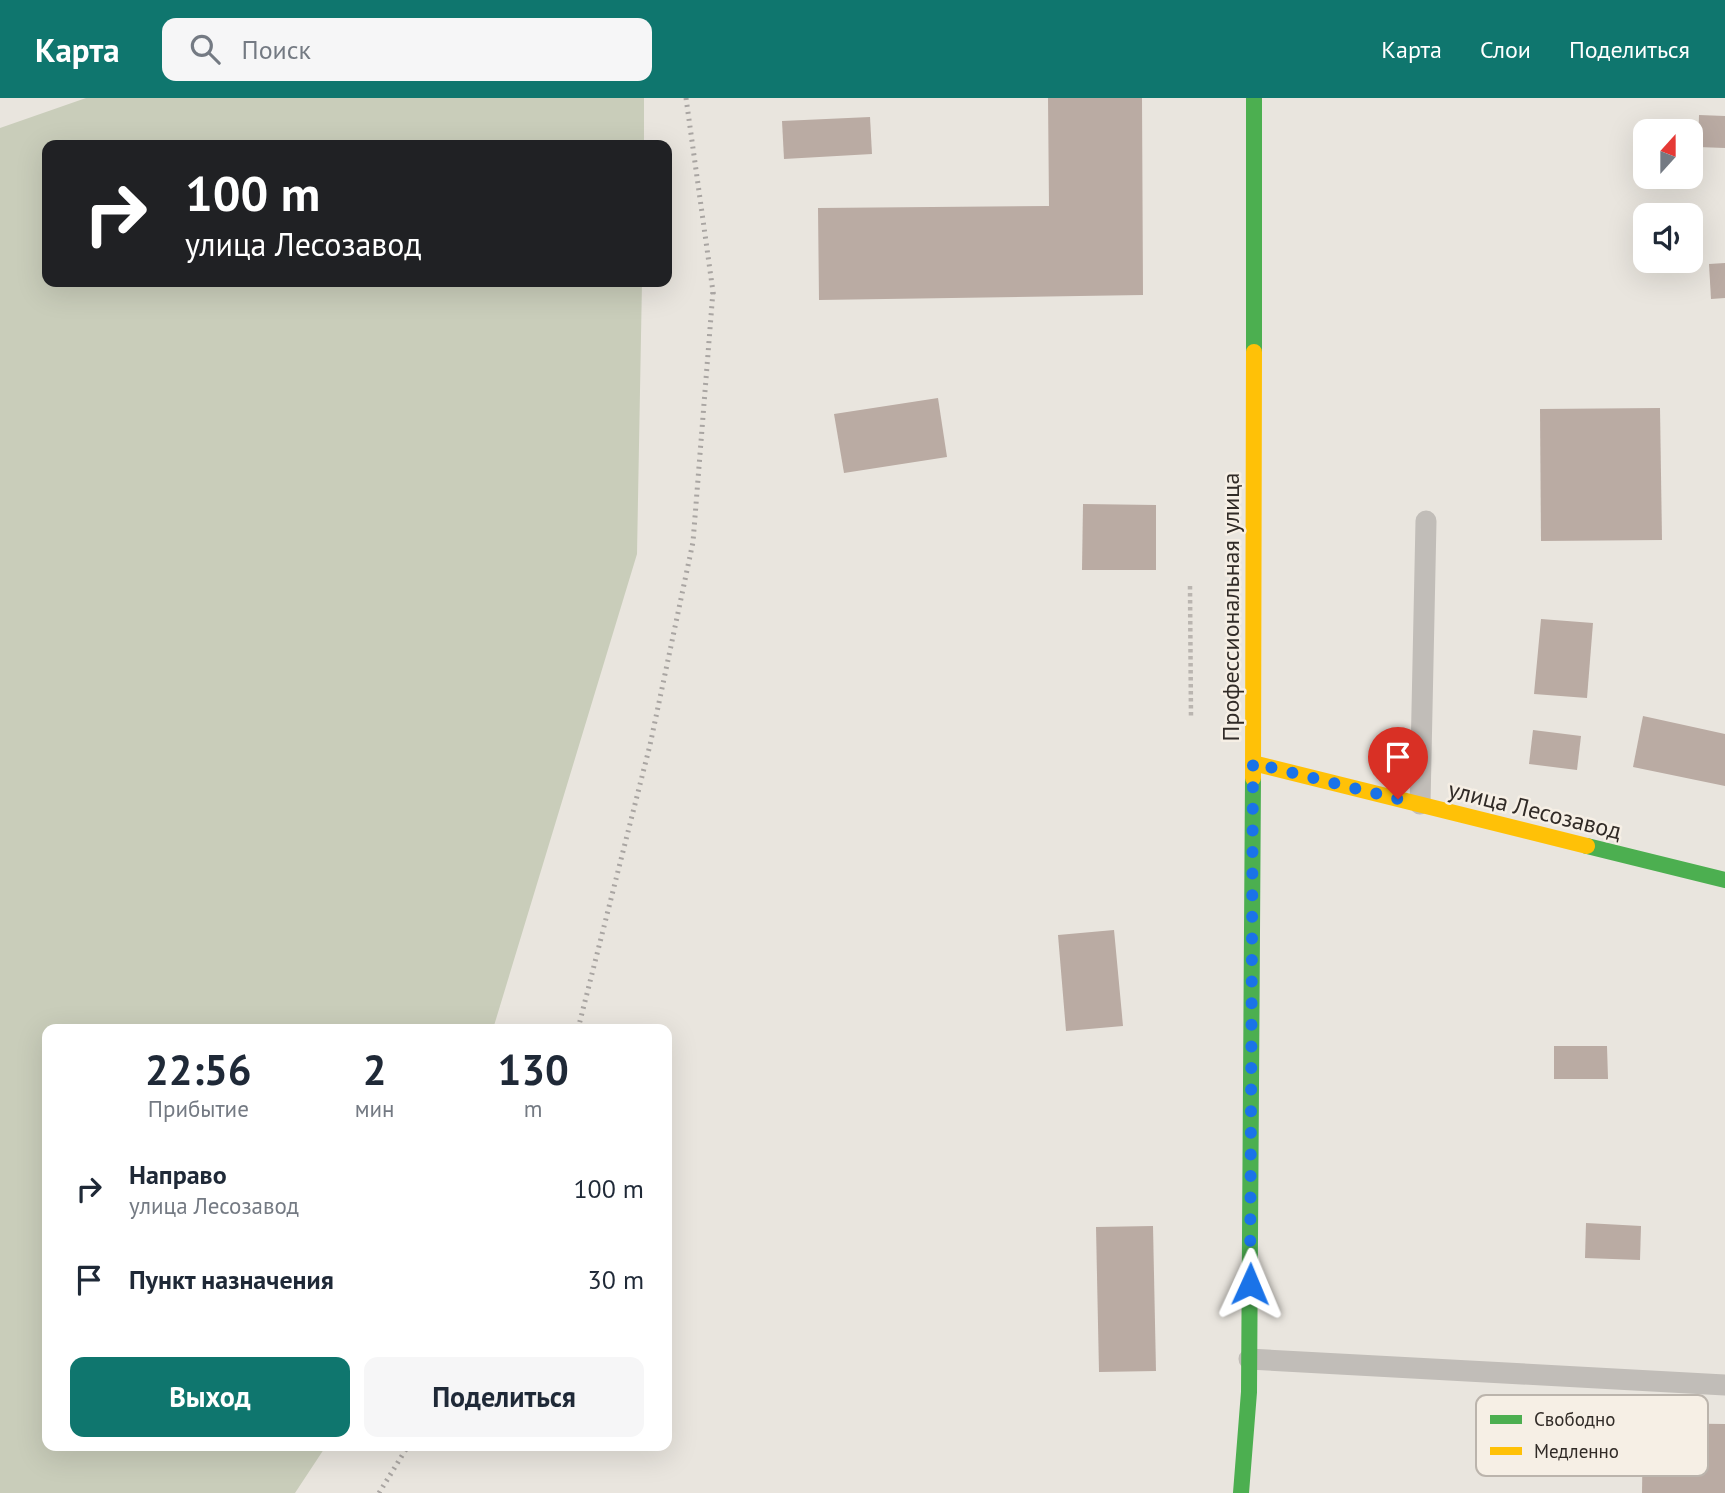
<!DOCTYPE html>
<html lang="ru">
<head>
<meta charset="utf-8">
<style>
  :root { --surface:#fff; --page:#f6f6f7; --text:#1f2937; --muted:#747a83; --accent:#0f766e }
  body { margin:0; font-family:"PT Sans",sans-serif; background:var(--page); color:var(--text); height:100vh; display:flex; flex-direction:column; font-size:26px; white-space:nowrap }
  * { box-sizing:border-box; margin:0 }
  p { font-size:23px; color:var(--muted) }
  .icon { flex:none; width:38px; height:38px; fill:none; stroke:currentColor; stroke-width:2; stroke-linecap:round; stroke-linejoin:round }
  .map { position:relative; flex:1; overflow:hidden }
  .panel { position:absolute; left:42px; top:926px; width:630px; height:427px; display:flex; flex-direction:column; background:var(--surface); border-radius:14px; box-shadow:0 7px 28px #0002 }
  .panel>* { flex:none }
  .top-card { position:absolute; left:42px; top:42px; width:630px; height:147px; border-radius:14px; box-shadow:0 7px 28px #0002; background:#202124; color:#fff; overflow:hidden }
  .needle { width:46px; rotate:21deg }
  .fabs { position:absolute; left:1633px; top:21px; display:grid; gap:14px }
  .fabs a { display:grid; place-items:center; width:70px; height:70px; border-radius:14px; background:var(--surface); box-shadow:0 7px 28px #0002; font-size:35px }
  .pin { position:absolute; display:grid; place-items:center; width:60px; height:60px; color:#fff; margin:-72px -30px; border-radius:50% 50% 50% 0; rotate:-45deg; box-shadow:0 0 7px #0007 }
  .pin .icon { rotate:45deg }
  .me { position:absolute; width:77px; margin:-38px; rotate:1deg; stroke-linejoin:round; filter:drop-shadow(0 0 5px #0008) }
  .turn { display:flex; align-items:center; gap:24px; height:147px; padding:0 28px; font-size:32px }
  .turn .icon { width:91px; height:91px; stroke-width:2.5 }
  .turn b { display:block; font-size:49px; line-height:60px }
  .eta { display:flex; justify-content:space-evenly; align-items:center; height:119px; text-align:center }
  .eta b { font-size:42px; font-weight:700; line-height:49px }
  .button { display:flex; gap:14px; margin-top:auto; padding:14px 28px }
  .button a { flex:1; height:80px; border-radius:14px; background:var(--accent); color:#fff; font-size:28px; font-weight:700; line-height:80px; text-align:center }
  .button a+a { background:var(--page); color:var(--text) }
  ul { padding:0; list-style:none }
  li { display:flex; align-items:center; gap:21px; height:91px; padding:0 28px }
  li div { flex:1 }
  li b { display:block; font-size:26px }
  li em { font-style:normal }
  header { display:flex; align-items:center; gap:42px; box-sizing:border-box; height:98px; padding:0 35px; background:var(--accent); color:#fff }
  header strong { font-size:33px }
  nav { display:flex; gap:38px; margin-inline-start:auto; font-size:24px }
  .search { width:490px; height:63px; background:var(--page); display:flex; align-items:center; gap:18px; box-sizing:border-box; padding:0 24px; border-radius:14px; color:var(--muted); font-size:26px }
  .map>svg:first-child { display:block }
  .green { fill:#c9cdba }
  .building { fill:#baaba3 }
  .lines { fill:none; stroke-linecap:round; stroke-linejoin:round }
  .path { stroke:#bab5b0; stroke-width:4.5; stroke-dasharray:3.5 3.5; stroke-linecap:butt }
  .lane { stroke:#c1bdb8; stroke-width:21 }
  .fast { stroke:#4caf50; stroke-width:16 }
  .slow { stroke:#ffc107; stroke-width:16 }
  .rail { stroke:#a9a5a2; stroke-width:5; stroke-dasharray:2 5; stroke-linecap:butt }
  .route { stroke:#1a73e8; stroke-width:12; stroke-dasharray:0 21.6 }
  .labels { text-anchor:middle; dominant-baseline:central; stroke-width:5; stroke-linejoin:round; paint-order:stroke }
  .street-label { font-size:24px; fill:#312b27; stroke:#f6efe5 }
  .key { fill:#f6efe5; stroke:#bbb4ac; stroke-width:2 }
  .key-label { font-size:19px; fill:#312b27 }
</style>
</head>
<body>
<header>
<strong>Карта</strong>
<div class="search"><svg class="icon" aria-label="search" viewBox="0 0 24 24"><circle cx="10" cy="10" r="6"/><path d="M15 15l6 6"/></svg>Поиск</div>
<nav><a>Карта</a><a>Слои</a><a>Поделиться</a></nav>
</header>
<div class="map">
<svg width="1725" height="1395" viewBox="0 0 1725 1395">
  <rect width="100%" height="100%" fill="#e9e5de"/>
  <path class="green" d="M 86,0 L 644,0 L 644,47 L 47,47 L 47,184 L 642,184 L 637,456 L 493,931 L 47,931 L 47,1348 L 326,1348 L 295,1395 L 0,1395 L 0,30 Z"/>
  <g class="building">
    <path d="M 1048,0 L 1142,0 L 1143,197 L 819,202 L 818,110 L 1049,108 Z"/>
    <path d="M 1699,17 L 1725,18 L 1725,50 L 1698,49 Z"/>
    <path d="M 870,19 L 872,56 L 784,61 L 782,23 Z"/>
    <path d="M 1725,165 L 1725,200 L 1711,201 L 1709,166 Z"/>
    <path d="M 938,300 L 947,359 L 844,375 L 834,316 Z"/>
    <path d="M 1660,310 L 1662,442 L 1541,443 L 1540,311 Z"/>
    <path d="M 1083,406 L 1156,407 L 1156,472 L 1082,472 Z"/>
    <path d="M 1541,521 L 1593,525 L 1587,600 L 1534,596 Z"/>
    <path d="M 1643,618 L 1725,636 L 1725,688 L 1633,669 Z"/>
    <path d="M 1533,632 L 1581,638 L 1577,672 L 1529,666 Z"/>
    <path d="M 1114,832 L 1123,928 L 1066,933 L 1058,837 Z"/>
    <path d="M 1554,948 L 1607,948 L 1608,981 L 1554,981 Z"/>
    <path d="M 1586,1125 L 1641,1128 L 1640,1162 L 1585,1160 Z"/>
    <path d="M 1153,1128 L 1156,1273 L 1099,1274 L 1096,1129 Z"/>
    <path d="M 1643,1325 L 1725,1326 L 1725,1395 L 1642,1395 Z"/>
  </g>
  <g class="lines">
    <path class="path" d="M 1190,488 L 1191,619"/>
    <g class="lane">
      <path d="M 1420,706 L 1426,423"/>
      <path d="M 1249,1261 L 1725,1287"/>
    </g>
    <g class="fast">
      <path d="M 1254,254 L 1254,0"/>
      <path d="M 1587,748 L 1725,782"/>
      <path d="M 1241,1395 L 1249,1294 L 1253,680"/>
    </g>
    <g class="slow">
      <path d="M 1253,665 L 1587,748"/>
      <path d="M 1253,680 L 1254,254"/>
    </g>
    <g class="rail">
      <path d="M 686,0 L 714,201"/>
      <path d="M 578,931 L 650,647 L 693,444 L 713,193"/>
      <path d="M 379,1395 L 408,1348"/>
    </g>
  </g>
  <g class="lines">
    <path class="route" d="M 1250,1186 L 1253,665 L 1398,701"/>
  </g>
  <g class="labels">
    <g class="street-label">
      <text transform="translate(1230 509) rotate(-90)">Профессиональная улица</text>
      <text transform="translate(1535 712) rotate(14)">улица Лесозавод</text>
    </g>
  </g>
  <rect x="1476" y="1297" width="232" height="81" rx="10" class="key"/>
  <rect x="1490" y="1317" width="32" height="9" fill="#4caf50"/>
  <rect x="1490" y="1349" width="32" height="8" fill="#ffc107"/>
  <g class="key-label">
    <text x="1534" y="1328">Свободно</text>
    <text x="1534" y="1360">Медленно</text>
  </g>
</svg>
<div class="fabs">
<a><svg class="needle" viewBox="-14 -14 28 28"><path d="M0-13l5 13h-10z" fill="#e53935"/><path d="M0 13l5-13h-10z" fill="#747a83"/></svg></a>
<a><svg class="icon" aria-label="sound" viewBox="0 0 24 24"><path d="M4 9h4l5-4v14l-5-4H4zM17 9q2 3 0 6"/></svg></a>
</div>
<div class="pin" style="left:1398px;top:701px;background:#d93025"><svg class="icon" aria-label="arrive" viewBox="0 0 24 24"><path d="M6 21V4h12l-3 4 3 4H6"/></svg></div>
<svg class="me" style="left:1250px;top:1186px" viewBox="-20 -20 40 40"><path d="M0-17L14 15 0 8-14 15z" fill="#1a73e8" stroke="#fff" stroke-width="4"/></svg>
<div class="top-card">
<div class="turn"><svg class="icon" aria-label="right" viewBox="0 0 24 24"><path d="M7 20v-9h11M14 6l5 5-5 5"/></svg><div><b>100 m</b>улица Лесозавод</div></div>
</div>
<section class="panel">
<div class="eta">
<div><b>22:56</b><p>Прибытие</p></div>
<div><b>2</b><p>мин</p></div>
<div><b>130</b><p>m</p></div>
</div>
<ul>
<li><svg class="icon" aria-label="right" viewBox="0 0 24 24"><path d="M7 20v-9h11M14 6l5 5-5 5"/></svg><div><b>Направо</b><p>улица Лесозавод</p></div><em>100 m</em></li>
<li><svg class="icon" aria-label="arrive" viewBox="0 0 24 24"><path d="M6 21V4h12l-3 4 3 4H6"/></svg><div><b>Пункт назначения</b></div><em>30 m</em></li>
</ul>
<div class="button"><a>Выход</a><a>Поделиться</a></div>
</section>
</div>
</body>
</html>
